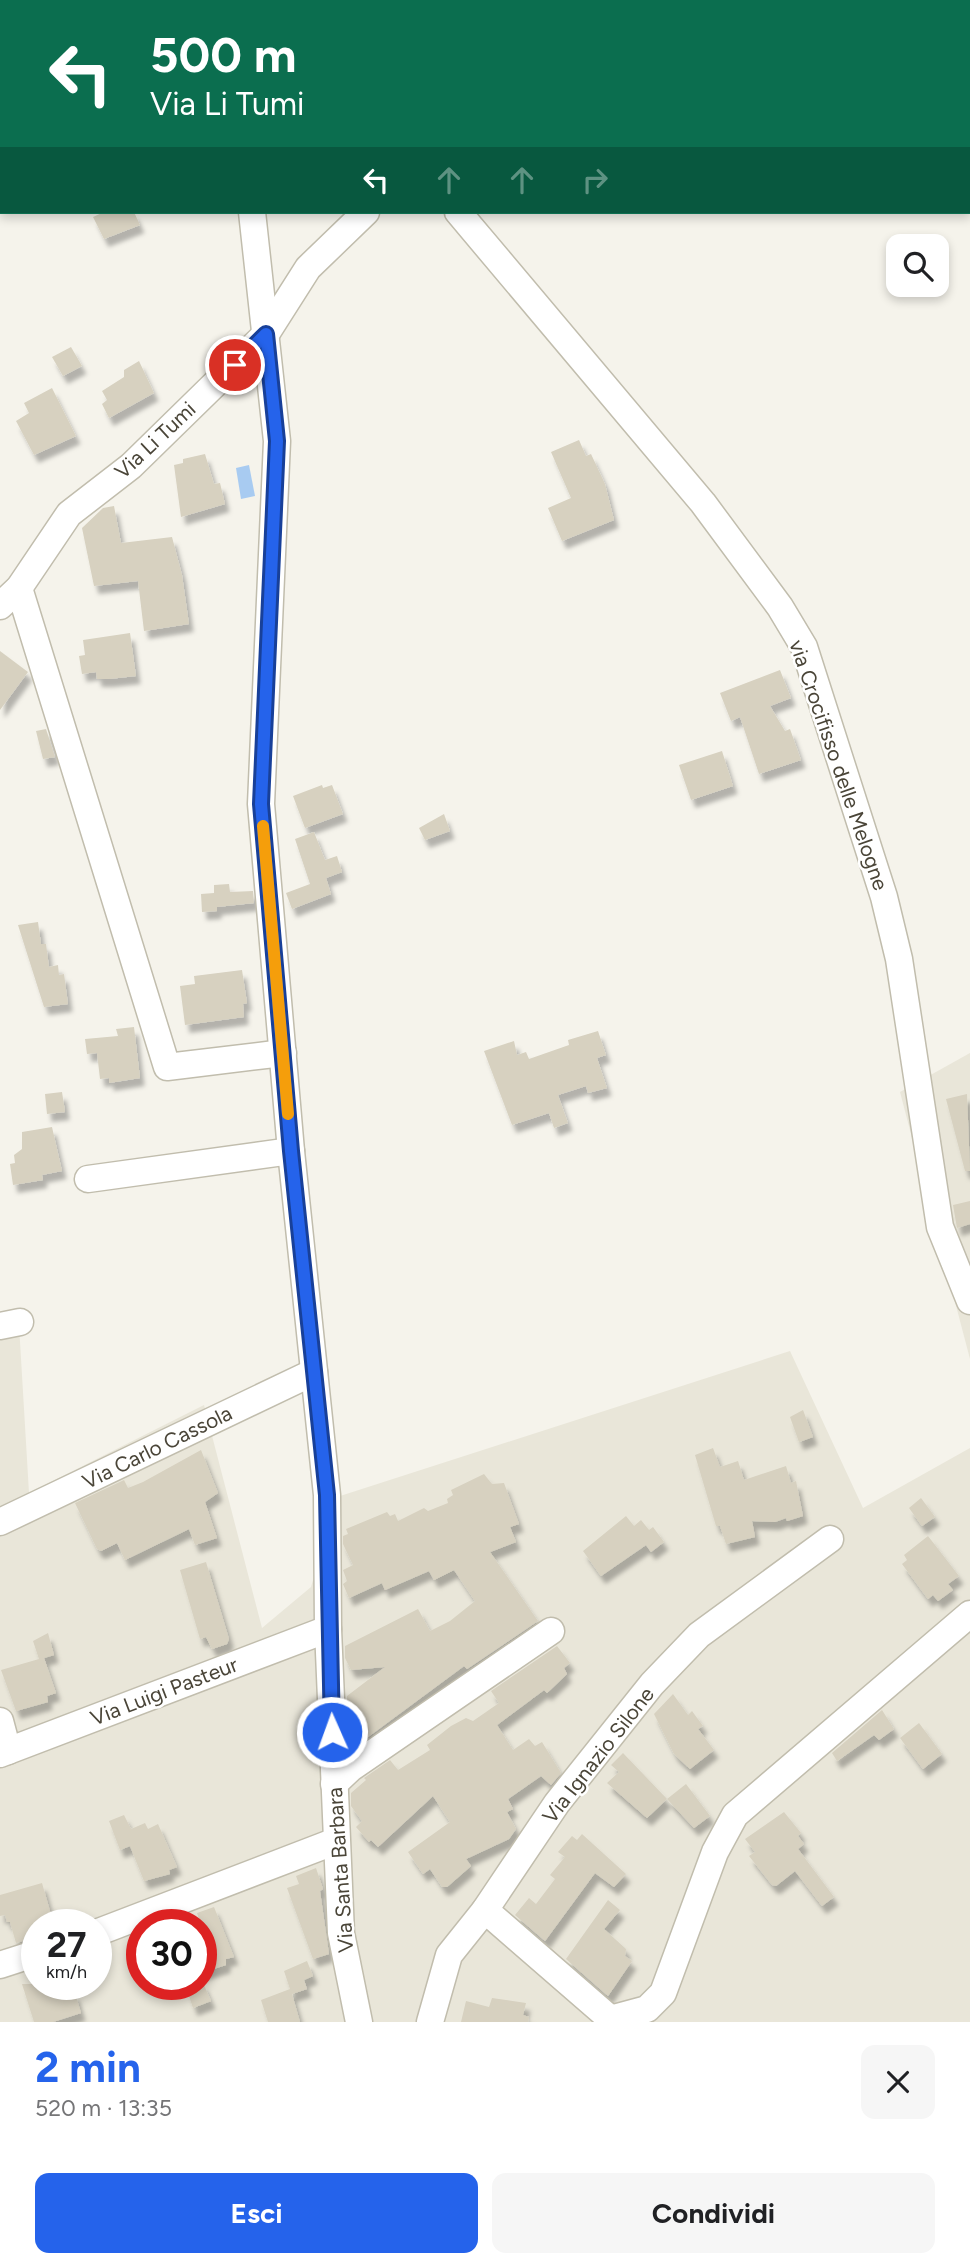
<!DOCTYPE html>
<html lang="it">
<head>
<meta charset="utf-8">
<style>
  :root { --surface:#fff; --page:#f6f6f6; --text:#202124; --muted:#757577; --accent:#2563eb }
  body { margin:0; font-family:Figtree,sans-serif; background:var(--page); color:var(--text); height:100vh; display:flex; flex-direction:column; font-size:26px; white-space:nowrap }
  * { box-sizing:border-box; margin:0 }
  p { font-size:23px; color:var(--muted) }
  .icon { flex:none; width:38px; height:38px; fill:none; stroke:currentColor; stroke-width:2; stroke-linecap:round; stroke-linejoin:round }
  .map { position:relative; height:2022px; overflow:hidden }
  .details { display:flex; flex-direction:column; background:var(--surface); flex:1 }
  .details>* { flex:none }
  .hud { position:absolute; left:0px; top:0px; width:971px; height:214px; box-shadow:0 4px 10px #0003; background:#0b6e4f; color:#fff; overflow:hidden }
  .buttons { position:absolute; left:886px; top:234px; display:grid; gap:14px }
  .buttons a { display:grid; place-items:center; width:63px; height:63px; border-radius:14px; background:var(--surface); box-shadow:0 4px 10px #0003; font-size:35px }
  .speed { position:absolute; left:21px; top:1909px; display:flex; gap:14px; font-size:35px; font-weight:700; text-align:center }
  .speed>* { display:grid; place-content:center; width:91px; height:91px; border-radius:50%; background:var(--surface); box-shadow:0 4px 10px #0003; line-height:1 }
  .speed small { font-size:18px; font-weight:400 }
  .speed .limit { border:10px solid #d22; background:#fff; color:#111 }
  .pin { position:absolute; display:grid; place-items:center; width:60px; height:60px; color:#fff; margin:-30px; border:4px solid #fff; border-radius:50%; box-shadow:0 2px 7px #0007 }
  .me { position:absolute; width:77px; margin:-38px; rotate:358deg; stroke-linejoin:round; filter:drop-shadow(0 0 5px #0008) }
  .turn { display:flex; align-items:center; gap:24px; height:147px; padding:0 35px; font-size:32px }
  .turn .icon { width:91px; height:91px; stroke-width:2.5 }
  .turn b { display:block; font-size:49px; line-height:60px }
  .lanes { display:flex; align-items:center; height:66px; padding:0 35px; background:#0003; justify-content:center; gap:35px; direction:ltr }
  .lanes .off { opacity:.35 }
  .round { display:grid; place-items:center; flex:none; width:74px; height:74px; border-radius:14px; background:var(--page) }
  .summary { display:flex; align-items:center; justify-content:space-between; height:119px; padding:0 35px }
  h1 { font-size:42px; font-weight:700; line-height:52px; color:var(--accent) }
  .button { display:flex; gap:14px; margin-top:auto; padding:14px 35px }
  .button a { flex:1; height:80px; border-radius:14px; background:var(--accent); color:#fff; font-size:28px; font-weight:700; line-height:80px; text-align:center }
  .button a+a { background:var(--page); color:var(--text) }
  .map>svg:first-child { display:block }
  .residential { fill:#e9e6d9; fill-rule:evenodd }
  .water { fill:#a8cbf1 }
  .building { fill:#d7d1c0; filter:url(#shadow) }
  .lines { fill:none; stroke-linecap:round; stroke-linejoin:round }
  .minor-casing { stroke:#c1bdad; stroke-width:29 }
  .minor { stroke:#fff; stroke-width:26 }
  .route-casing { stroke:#184099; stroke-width:18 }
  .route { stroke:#2563eb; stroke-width:12 }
  .slow { stroke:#f59e0b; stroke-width:12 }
  .labels { text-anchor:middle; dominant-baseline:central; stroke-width:5; stroke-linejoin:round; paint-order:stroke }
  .street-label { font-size:21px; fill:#4a4538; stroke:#fff }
</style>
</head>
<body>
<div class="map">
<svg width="970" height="2022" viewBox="0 0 970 2022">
  <defs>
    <filter id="shadow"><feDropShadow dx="4.5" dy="8" stdDeviation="2" flood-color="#0004"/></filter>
  </defs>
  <rect width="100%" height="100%" fill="#f5f3eb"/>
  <g class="residential">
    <path d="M 970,1053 L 970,1359 L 900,1092 Z"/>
    <path d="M 18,1308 L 29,1493 L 204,1405 L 262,1628 L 311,1587 L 337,1497 L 790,1351 L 863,1508 L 970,1448 L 970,2022 L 0,2022 L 0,1312 ZM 37,1925 L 96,1925 L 96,1984 L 37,1984 ZM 142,1925 L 201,1925 L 201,1984 L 142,1984 Z"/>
  </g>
  <path class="water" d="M 249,465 L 255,496 L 241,499 L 236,468 Z"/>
  <g class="building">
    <path d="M 104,212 L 134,212 L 140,225 L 104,239 L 93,217 Z"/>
    <path d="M 71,347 L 82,366 L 63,376 L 52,357 Z"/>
    <path d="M 139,361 L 154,393 L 109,418 L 102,404 L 107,400 L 102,391 L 124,377 L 124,370 Z"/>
    <path d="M 52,388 L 76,436 L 34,455 L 16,421 L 29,413 L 24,403 Z"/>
    <path d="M 579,440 L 586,456 L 591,454 L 605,484 L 614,520 L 562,541 L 548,508 L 571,498 L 551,452 Z"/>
    <path d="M 205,454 L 214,484 L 220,483 L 225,504 L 181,517 L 174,465 L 183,463 L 183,459 Z"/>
    <path d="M 114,506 L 121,543 L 172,537 L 182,575 L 189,624 L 144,631 L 138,581 L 94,586 L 82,528 L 103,508 Z"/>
    <path d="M 130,633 L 136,676 L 109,679 L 97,679 L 96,672 L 82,674 L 79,656 L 85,655 L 83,640 Z"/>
    <path d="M 0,651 L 28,672 L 0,710 Z"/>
    <path d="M 780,670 L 791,698 L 770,706 L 785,731 L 790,729 L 801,760 L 759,774 L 740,717 L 731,721 L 720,693 Z"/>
    <path d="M 46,729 L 55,757 L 43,759 L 36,731 Z"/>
    <path d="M 722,751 L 733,786 L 691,800 L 679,765 Z"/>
    <path d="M 322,785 L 323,788 L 332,785 L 343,814 L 305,828 L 293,796 Z"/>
    <path d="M 444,814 L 450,831 L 425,840 L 419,828 Z"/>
    <path d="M 314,832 L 325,860 L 337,856 L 342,872 L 326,878 L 331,894 L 292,909 L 286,893 L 310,884 L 295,839 Z"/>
    <path d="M 229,884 L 230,892 L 253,891 L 254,903 L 217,907 L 217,911 L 202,912 L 201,894 L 214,893 L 214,885 Z"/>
    <path d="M 38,922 L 41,944 L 46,944 L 49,967 L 58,965 L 59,975 L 64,974 L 68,1004 L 44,1007 L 18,925 Z"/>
    <path d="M 242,970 L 247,1003 L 243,1004 L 244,1017 L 185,1025 L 180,986 L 195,984 L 194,976 Z"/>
    <path d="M 134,1027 L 140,1078 L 109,1083 L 109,1078 L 100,1079 L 97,1053 L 87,1054 L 85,1039 L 118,1036 L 116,1029 Z"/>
    <path d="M 598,1031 L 606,1055 L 597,1058 L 607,1088 L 588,1093 L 586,1086 L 558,1095 L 568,1123 L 554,1128 L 549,1113 L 512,1125 L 484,1051 L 514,1041 L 517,1055 L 526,1052 L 529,1059 L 569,1045 L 568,1040 Z"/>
    <path d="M 62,1092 L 65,1112 L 47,1114 L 45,1094 Z"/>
    <path d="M 967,1094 L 970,1171 L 965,1171 L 946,1099 Z"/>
    <path d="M 52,1127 L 62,1171 L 42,1175 L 43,1180 L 13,1185 L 10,1164 L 15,1163 L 14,1155 L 22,1149 L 22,1132 Z"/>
    <path d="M 970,1201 L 970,1224 L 957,1228 L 953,1205 Z"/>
    <path d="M 803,1410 L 813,1437 L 799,1442 L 790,1417 Z"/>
    <path d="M 713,1448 L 720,1467 L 738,1461 L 744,1480 L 786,1466 L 791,1483 L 796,1481 L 803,1516 L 787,1521 L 786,1518 L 775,1522 L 752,1521 L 755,1537 L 726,1544 L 720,1526 L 716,1526 L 695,1455 Z"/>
    <path d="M 201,1450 L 218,1493 L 205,1502 L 217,1538 L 195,1545 L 189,1529 L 125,1560 L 117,1543 L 101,1551 L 97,1549 L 75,1503 L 124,1480 L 128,1488 L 143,1482 Z"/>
    <path d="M 484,1474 L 492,1484 L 504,1483 L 519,1524 L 510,1527 L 516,1542 L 490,1552 L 538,1621 L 467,1669 L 464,1666 L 364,1740 L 349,1721 L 354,1718 L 347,1708 L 347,1696 L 385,1667 L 351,1670 L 345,1658 L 345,1646 L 418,1609 L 430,1631 L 450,1621 L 475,1601 L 454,1570 L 434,1580 L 429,1571 L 385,1590 L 382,1583 L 349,1598 L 343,1584 L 347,1581 L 343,1570 L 353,1565 L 343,1544 L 343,1536 L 348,1534 L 346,1529 L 387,1512 L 390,1516 L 395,1514 L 398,1521 L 424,1508 L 428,1511 L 448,1503 L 447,1499 L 453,1495 L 451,1490 Z"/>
    <path d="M 921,1498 L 935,1517 L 922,1526 L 909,1508 Z"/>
    <path d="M 626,1516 L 634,1526 L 641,1520 L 649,1530 L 653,1527 L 664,1542 L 651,1552 L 646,1545 L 601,1576 L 583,1551 Z"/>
    <path d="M 928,1536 L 959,1576 L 948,1584 L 953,1590 L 938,1601 L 933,1595 L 928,1599 L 902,1564 L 907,1560 L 904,1555 Z"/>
    <path d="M 206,1562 L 229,1639 L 227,1644 L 212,1649 L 206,1637 L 200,1639 L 180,1570 Z"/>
    <path d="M 48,1633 L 54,1655 L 44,1658 L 56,1693 L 47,1696 L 48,1702 L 16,1711 L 1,1670 L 39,1659 L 33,1641 Z"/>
    <path d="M 557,1646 L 570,1663 L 564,1668 L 567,1674 L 547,1693 L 544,1690 L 497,1725 L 513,1750 L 529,1739 L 535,1746 L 542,1742 L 561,1773 L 551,1785 L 541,1776 L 508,1799 L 513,1809 L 507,1812 L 516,1829 L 509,1839 L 466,1859 L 471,1866 L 447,1887 L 442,1887 L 430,1869 L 423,1874 L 408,1852 L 450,1822 L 433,1796 L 378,1847 L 371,1840 L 369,1842 L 356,1827 L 362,1821 L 351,1806 L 351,1793 L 366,1780 L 364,1778 L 390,1760 L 398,1770 L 430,1750 L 427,1745 L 451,1726 L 466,1718 L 473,1721 L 499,1703 L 491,1691 Z"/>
    <path d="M 673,1694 L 688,1715 L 692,1711 L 703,1726 L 698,1729 L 714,1750 L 690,1769 L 674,1754 L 654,1714 Z"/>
    <path d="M 882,1710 L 894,1729 L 879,1740 L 874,1735 L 837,1761 L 832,1753 Z"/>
    <path d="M 919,1723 L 942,1754 L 923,1769 L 900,1738 Z"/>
    <path d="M 623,1753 L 667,1799 L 647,1818 L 607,1783 L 619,1772 L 611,1765 Z"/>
    <path d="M 686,1784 L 710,1816 L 694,1828 L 667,1799 Z"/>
    <path d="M 784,1812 L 801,1833 L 798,1836 L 804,1844 L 798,1849 L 834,1897 L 822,1906 L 795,1871 L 776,1886 L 772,1885 L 749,1856 L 755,1852 L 745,1839 Z"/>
    <path d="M 124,1815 L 131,1829 L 145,1823 L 148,1829 L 158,1824 L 177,1867 L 169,1870 L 170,1874 L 144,1881 L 130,1846 L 120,1850 L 109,1821 Z"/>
    <path d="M 582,1834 L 626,1874 L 614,1887 L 595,1873 L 545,1941 L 515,1915 L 529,1898 L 536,1904 L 555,1879 L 550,1875 L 565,1857 L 558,1852 L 572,1836 L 577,1840 Z"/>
    <path d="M 316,1868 L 323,1889 L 320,1891 L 329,1954 L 313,1959 L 287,1888 L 299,1884 L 296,1876 Z"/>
    <path d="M 42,1883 L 54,1925 L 37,1925 L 37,1937 L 16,1943 L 10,1922 L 7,1922 L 5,1915 L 0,1916 L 0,1895 Z"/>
    <path d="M 608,1900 L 620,1910 L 604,1929 L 626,1949 L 625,1956 L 632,1961 L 608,1996 L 566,1959 Z"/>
    <path d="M 214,1907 L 234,1957 L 226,1959 L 226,1965 L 201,1973 L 201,1925 L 197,1913 Z"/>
    <path d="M 307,1961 L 313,1976 L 304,1980 L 307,1989 L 292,1994 L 300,2022 L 268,2022 L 261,2000 L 290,1989 L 284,1971 Z"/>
    <path d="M 203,1983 L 211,2001 L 193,2008 L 187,1990 Z"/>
    <path d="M 22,1984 L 61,1984 L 64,1996 L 75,1993 L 81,2013 L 53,2022 L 34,2022 Z"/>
    <path d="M 492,1998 L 526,2003 L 523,2015 L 529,2017 L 528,2022 L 461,2022 L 466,2001 L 489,2007 Z"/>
  </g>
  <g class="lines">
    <g class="minor-casing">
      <g id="minor">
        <path d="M 227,0 L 227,2"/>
        <path d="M 590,2 L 592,0"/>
        <path d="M 252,212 L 277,441 L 261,804 L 291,1151 L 327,1495 L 328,1629 L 341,1933 L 359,2022"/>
        <path d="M 458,212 L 703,503 L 780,607 L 804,647 L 884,897 L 899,959 L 940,1227 L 970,1301"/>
        <path d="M 19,588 L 167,1067 L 283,1053"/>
        <path d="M 0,606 L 19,588 L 69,514 L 131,466 L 266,334 L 308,268 L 366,212"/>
        <path d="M 88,1179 L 291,1151"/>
        <path d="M 0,1326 L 20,1322"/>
        <path d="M 0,1522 L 314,1372"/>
        <path d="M 0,1721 L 8,1751"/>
        <path d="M 0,1754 L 328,1629"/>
        <path d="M 334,1784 L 351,1768 L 551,1631"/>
        <path d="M 485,1910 L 614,2022"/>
        <path d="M 96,1933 L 336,1841"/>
        <path d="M 0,1965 L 37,1953"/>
        <path d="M 610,2019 L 647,2009 L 663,1993 L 715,1852 L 735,1815 L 970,1614"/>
        <path d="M 430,2022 L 449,1955 L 485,1910 L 557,1803 L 652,1684 L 699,1635 L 830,1539"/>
      </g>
    </g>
    <use href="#minor" class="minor"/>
  </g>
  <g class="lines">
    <g class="route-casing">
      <path id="route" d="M 235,365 L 266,334 L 277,441 L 261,804 L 291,1151 L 327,1495 L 332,1732"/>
    </g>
    <use href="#route" class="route"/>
    <path class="slow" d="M 263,826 L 288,1114"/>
  </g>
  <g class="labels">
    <g class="street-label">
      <text transform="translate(155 440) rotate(-43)">Via Li Tumi</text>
      <text transform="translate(839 765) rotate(71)">via Crocifisso delle Melogne</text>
      <text transform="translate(157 1447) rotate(-26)">Via Carlo Cassola</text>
      <text transform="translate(164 1691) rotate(-21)">Via Luigi Pasteur</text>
      <text transform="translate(598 1755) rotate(-52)">Via Ignazio Silone</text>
      <text transform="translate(340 1870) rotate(-94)">Via Santa Barbara</text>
    </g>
  </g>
</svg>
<div class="buttons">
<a><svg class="icon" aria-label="search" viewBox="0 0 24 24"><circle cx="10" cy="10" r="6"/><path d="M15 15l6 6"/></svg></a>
</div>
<div class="speed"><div>27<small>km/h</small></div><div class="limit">30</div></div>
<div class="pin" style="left:235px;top:365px;background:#d93025"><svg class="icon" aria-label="arrive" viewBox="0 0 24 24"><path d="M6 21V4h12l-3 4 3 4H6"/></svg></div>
<svg class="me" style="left:332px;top:1732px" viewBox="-20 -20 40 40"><circle r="17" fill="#2563eb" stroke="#fff" stroke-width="3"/><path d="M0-11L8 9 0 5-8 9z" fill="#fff"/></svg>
<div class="hud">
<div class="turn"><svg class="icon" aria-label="left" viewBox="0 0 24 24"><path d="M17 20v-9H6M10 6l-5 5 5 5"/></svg><div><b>500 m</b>Via Li Tumi</div></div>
<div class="lanes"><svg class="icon" aria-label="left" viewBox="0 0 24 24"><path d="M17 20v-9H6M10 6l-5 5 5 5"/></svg><svg class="icon off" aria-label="ahead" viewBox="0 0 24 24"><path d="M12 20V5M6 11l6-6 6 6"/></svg><svg class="icon off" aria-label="ahead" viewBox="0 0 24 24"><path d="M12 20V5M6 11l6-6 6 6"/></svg><svg class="icon off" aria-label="right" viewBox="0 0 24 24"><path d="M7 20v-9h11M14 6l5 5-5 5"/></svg></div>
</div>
</div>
<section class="details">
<div class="summary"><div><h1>2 min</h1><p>520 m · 13:35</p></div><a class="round"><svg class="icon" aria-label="close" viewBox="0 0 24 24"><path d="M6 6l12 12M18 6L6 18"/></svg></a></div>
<div class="button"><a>Esci</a><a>Condividi</a></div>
</section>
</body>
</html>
